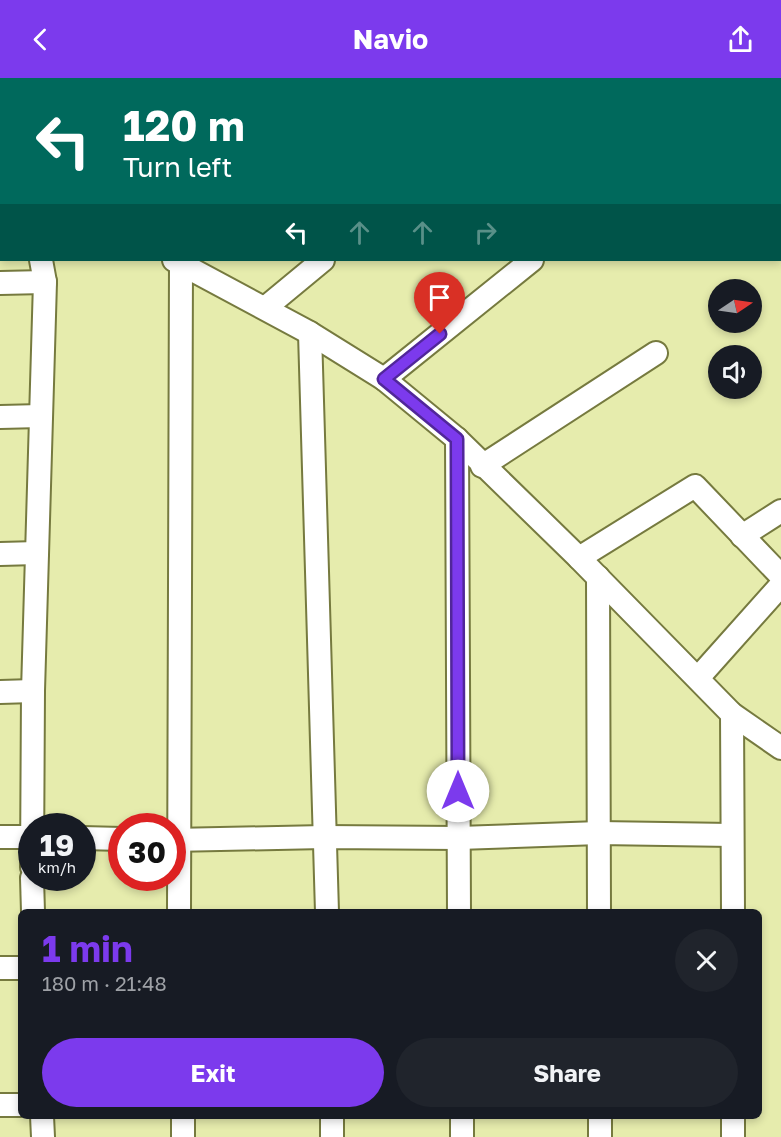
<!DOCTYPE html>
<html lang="en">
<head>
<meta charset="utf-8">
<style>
  :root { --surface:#171b24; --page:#20242c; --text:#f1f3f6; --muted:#9ea1a6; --accent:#7c3aed }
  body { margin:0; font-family:"Golos Text",sans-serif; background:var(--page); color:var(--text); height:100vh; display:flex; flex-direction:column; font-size:22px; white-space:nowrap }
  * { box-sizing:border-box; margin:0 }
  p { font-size:20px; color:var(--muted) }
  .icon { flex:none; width:33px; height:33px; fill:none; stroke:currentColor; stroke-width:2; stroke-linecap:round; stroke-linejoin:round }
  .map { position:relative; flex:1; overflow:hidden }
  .drawer { position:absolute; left:18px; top:831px; width:744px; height:210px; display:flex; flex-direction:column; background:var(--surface); border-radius:9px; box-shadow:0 3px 9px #0003 }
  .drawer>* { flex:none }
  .top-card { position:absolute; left:0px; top:0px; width:782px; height:183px; box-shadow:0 3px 9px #0003; background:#00695c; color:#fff; overflow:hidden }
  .needle { width:39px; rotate:77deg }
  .tools { position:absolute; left:708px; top:201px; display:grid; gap:12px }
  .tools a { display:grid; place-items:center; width:54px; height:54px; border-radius:50%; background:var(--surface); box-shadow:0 3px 9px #0003; font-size:30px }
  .speed { position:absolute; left:18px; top:735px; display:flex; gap:12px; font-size:30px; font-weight:700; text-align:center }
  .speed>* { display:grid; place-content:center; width:78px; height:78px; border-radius:50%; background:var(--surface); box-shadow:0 3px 9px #0003; line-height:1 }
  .speed small { font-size:15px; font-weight:400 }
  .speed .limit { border:9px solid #d22; background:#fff; color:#111 }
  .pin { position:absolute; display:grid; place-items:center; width:51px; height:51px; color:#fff; margin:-62px -26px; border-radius:50% 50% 50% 0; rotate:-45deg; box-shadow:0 0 6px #0007 }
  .pin .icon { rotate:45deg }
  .me { position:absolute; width:66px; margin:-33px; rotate:0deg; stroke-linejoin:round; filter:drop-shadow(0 0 4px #0008) }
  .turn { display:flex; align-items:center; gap:21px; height:126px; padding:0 24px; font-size:27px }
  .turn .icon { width:78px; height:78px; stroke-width:2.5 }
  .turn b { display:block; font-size:42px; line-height:51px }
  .lanes { display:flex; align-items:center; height:57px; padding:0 24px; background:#0003; justify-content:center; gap:30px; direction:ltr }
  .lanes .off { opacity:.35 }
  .round { display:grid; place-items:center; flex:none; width:63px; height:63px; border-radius:32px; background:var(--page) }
  .summary { display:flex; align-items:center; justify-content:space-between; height:102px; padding:0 24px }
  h1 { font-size:36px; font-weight:700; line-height:45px; color:var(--accent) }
  .button { display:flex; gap:12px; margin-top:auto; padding:12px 24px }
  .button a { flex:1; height:69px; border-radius:36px; background:var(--accent); color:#fff; font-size:24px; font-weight:700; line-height:69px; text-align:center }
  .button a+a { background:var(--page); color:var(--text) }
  header { display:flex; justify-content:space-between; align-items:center; height:78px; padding:0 24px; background:var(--accent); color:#fff; font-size:27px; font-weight:700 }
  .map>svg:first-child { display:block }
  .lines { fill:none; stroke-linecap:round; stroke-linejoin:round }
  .street-casing { stroke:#767a3f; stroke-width:26 }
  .street { stroke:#fff; stroke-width:22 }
  .route-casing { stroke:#51269a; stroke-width:15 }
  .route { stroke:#7c3aed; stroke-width:10 }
</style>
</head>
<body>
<header><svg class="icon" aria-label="back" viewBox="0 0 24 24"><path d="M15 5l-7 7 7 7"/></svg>Navio<svg class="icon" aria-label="share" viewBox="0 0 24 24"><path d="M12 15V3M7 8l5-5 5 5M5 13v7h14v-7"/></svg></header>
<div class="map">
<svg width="781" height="1059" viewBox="0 0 781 1059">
  <rect width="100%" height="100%" fill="#e6ecad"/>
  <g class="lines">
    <g class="street-casing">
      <g id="street">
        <path d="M 21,0 L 21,2"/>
        <path d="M 138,2 L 139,0"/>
        <path d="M 336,2 L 338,0"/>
        <path d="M 540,2 L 541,0"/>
        <path d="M 0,74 L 2,74"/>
        <path d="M 174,182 L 310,255 L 384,301 L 457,361 L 579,480 L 732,636 L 781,670"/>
        <path d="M 0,205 L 45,204"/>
        <path d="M 265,230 L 323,182"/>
        <path d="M 310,255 L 327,834"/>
        <path d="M 384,301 L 532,182"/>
        <path d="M 0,339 L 41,338"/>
        <path d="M 457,361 L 459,834"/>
        <path d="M 482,388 L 656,275"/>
        <path d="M 742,458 L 781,433"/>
        <path d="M 0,476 L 37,475"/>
        <path d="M 579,480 L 695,408 L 781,498"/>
        <path d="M 598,499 L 599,834"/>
        <path d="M 698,600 L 781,507"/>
        <path d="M 0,614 L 33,613"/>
        <path d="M 732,636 L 733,834"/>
        <path d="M 0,759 L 32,759"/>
        <path d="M 82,760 L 122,761"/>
        <path d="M 172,762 L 324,759 L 459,760 L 599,755 L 732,757"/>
        <path d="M 32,789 L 33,613 L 45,204 L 41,182"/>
        <path d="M 32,800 L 33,834"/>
        <path d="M 179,834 L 181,185"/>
        <path d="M 0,890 L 21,890"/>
        <path d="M 0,1027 L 21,1027"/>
        <path d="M 42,1038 L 43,1059"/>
        <path d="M 183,1038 L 183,1059"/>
        <path d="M 462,1038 L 462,1059"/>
        <path d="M 600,1038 L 600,1059"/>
        <path d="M 733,1038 L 733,1059"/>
        <path d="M 332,1059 L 332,1038"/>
      </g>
    </g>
    <use href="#street" class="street"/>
  </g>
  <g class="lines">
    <g class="route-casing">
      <path id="route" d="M 440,256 L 384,301 L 457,361 L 458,713"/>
    </g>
    <use href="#route" class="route"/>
  </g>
</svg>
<div class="tools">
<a><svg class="needle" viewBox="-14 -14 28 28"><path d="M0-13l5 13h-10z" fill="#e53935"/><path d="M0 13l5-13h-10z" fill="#9ea1a6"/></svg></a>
<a><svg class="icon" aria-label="sound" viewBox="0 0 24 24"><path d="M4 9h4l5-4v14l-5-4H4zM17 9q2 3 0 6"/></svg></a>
</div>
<div class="speed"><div>19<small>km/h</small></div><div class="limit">30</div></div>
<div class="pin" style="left:440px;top:256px;background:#d93025"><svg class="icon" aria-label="arrive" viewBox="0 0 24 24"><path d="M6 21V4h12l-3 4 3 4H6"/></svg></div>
<svg class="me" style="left:458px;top:713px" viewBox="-20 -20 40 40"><circle r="19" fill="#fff"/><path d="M0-13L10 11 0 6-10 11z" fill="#7c3aed"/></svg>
<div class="top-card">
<div class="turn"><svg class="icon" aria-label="left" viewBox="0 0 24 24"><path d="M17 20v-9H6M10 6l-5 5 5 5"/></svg><div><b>120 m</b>Turn left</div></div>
<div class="lanes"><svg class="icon" aria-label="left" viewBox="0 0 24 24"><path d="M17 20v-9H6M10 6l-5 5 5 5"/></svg><svg class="icon off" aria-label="ahead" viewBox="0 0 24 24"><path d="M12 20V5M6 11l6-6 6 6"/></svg><svg class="icon off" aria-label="ahead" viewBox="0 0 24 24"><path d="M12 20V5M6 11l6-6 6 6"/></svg><svg class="icon off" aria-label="right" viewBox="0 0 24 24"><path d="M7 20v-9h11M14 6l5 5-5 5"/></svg></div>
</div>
<section class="drawer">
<div class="summary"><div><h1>1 min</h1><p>180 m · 21:48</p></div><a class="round"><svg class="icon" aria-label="close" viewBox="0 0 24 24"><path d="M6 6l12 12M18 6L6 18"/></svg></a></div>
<div class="button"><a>Exit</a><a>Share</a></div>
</section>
</div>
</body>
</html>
